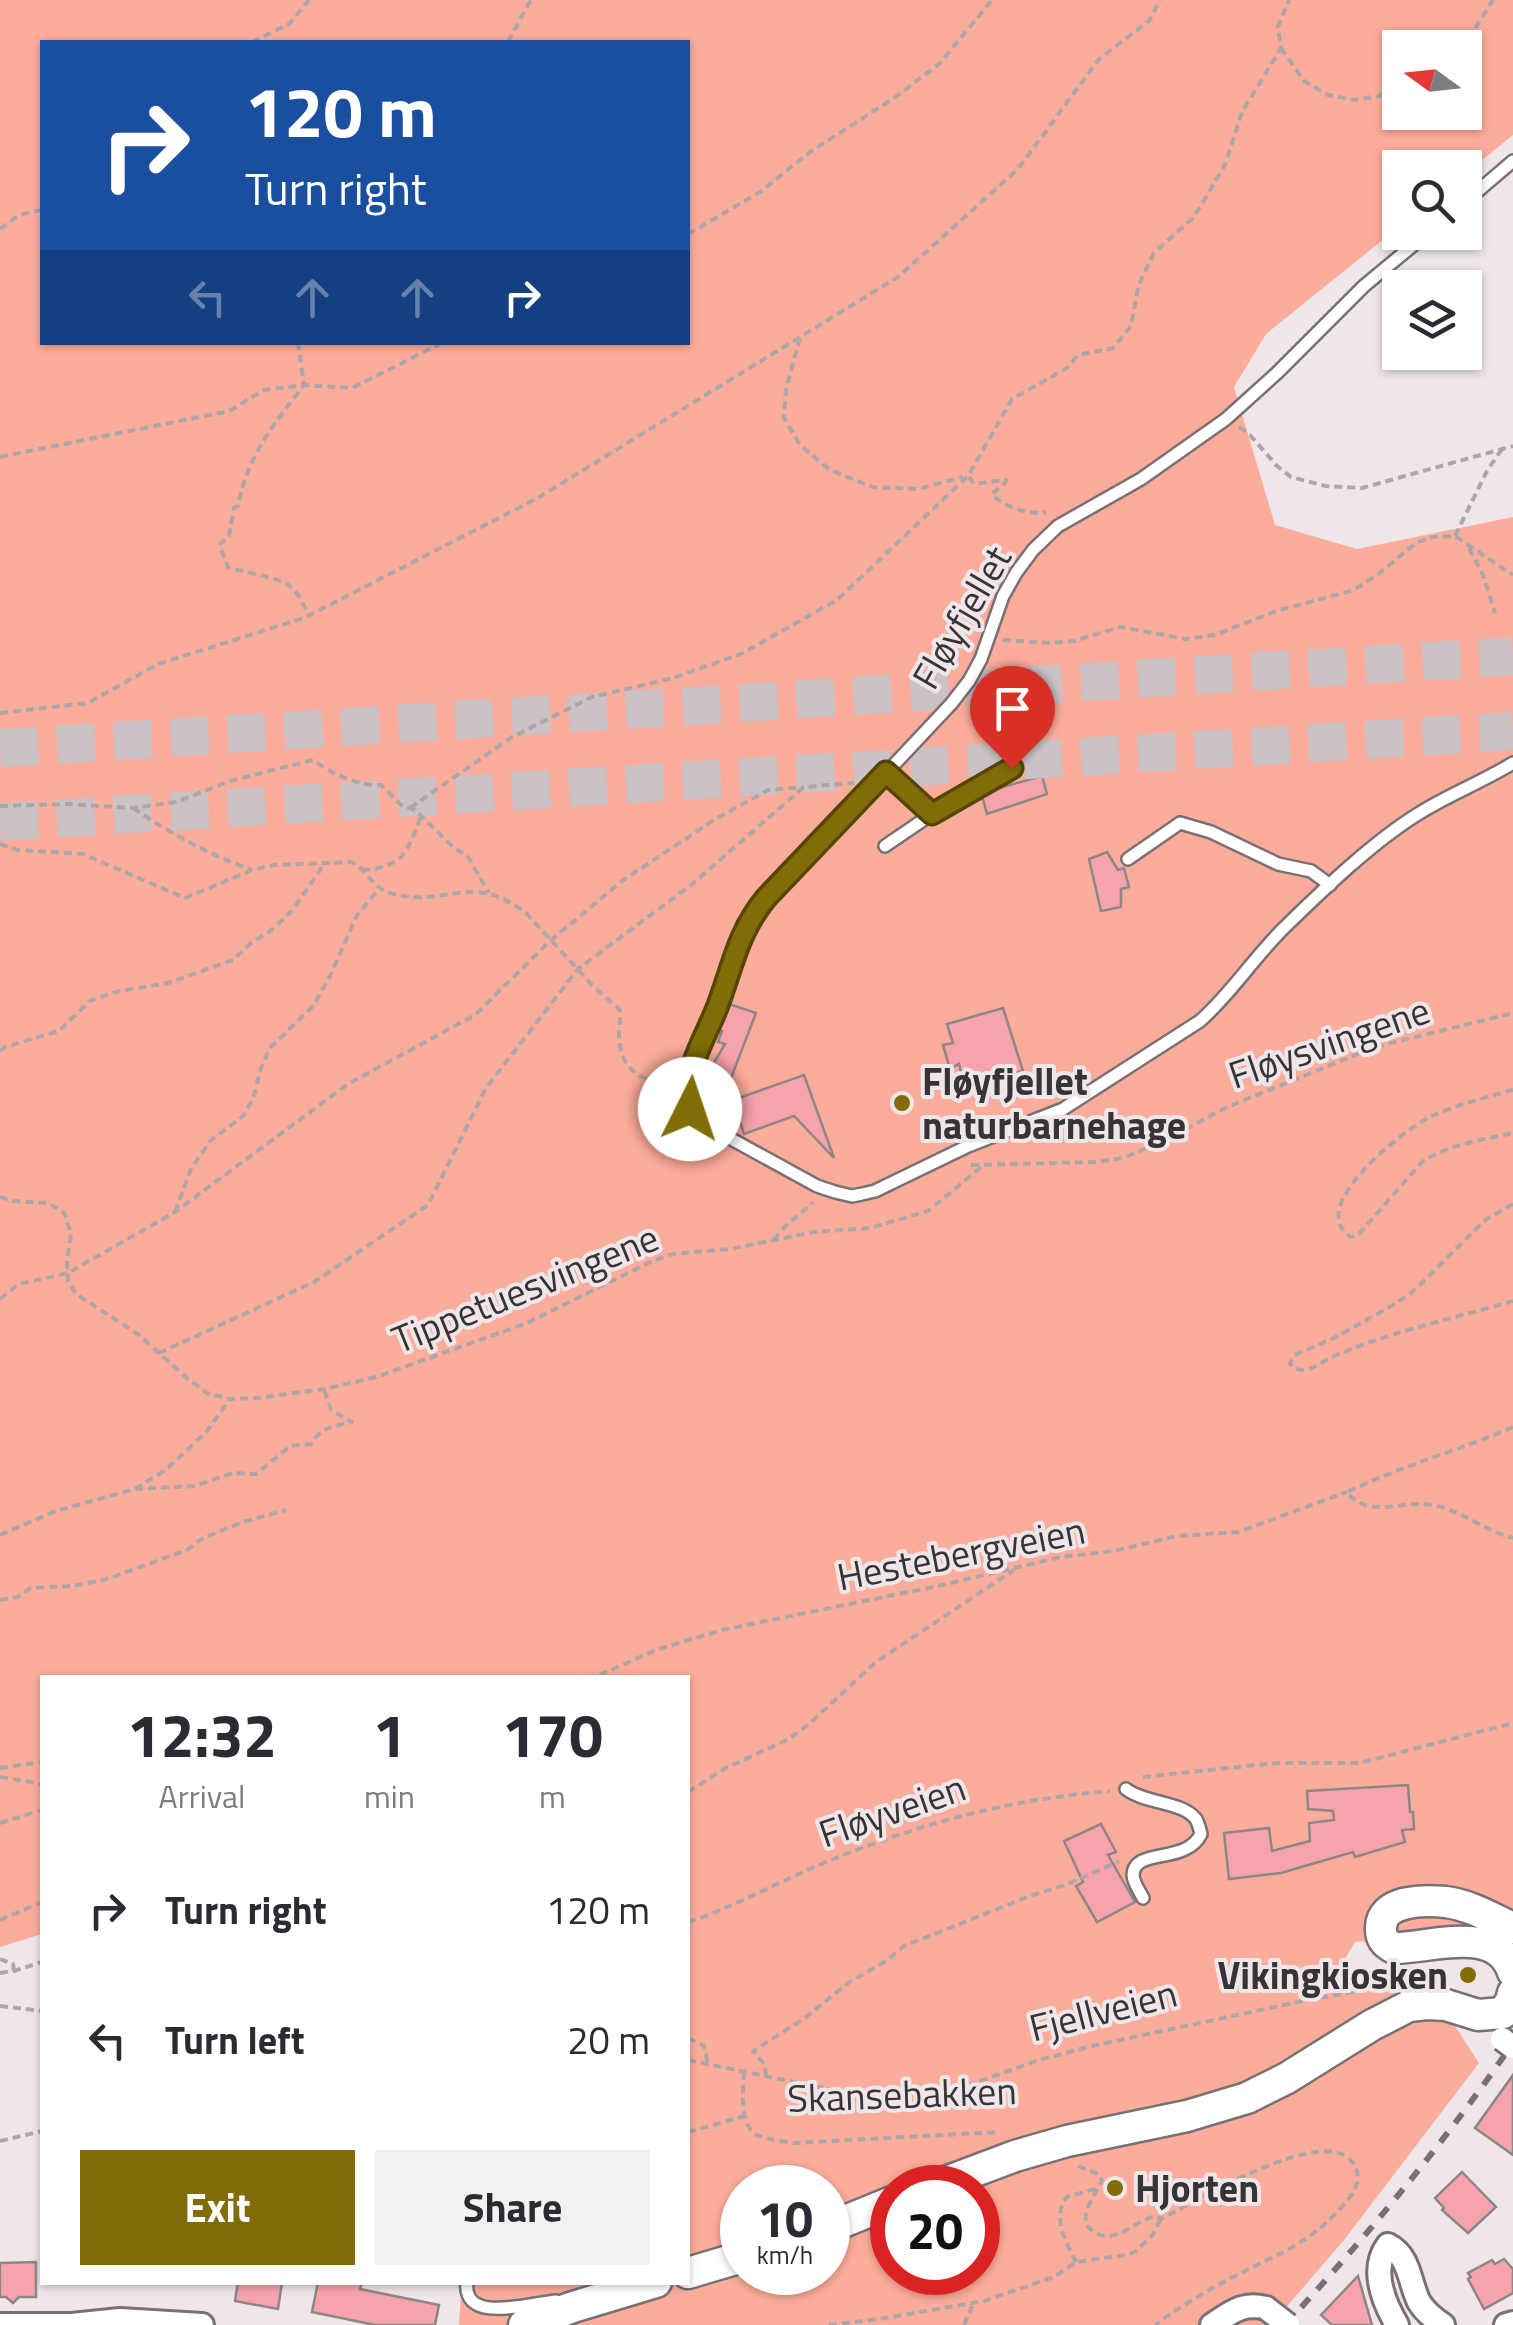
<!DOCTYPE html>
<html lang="en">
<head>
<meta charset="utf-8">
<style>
  :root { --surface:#fff; --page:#f2f2f3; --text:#2b2b33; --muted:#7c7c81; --accent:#826c07 }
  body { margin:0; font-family:"Titillium Web",sans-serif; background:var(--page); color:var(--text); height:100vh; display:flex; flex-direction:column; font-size:38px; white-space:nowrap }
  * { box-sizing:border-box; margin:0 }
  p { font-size:32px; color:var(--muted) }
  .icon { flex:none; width:55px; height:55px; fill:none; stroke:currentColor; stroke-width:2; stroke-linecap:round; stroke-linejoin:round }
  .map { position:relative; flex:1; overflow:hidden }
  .panel { position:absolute; left:40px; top:1675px; width:650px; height:610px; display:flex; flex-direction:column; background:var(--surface); border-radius:0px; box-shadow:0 2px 8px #0004 }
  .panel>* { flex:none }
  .top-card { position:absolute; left:40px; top:40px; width:650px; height:305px; border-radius:0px; box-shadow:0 2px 8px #0004; background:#1a4fa0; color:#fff; overflow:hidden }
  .needle { width:65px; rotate:285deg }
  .buttons { position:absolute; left:1382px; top:30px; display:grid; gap:20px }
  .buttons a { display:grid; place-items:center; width:100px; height:100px; border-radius:0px; background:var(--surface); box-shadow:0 2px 8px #0004; font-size:50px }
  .speed { position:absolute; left:720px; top:2165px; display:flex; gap:20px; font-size:50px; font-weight:700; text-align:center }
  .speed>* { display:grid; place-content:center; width:130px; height:130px; border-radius:50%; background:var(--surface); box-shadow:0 2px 8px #0004; line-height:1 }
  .speed small { font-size:25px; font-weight:400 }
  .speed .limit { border:15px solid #d22; background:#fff; color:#111 }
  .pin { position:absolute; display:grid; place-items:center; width:85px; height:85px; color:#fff; margin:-102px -42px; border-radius:50% 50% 50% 0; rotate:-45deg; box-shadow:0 0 10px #0007 }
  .pin .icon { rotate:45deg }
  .me { position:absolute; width:110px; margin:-55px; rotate:4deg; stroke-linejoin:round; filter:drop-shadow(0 0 8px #0008) }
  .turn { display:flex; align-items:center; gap:35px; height:210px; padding:0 40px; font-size:45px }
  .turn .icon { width:130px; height:130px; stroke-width:2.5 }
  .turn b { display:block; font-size:70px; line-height:85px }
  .lanes { display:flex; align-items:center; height:95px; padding:0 40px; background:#0003; justify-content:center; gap:50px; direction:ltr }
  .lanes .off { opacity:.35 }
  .eta { display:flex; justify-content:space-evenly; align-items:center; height:170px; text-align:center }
  .eta b { font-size:60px; font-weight:700; line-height:70px }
  .cta { display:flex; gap:20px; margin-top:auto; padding:20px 40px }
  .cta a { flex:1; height:115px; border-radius:0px; background:var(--accent); color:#fff; font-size:40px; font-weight:700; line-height:115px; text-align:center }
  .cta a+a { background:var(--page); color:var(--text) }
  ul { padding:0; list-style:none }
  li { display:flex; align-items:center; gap:30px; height:130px; padding:0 40px }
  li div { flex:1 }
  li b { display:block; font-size:38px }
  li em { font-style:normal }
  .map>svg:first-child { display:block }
  .green { fill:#fcac9a; fill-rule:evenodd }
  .building { fill:#f7a3ab; stroke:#8e8586; stroke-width:2.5 }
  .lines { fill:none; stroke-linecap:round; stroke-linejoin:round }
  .trunk-tunnel { stroke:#cac2c6; stroke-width:38; stroke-dasharray:38 19; stroke-linecap:butt }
  .service-casing { stroke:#787073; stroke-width:16 }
  .minor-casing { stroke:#787073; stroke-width:28 }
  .tertiary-casing { stroke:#787073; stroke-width:35 }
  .path { stroke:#ada6a8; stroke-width:4; stroke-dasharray:8 5; stroke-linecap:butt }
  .service { stroke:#fff; stroke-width:11 }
  .minor { stroke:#fff; stroke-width:22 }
  .tertiary { stroke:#fff; stroke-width:30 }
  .rail { stroke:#777173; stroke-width:6; stroke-dasharray:12 12; stroke-linecap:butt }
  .minor-bridge-casing { stroke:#787073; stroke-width:28; stroke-linecap:butt }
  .minor-bridge { stroke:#fff; stroke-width:22 }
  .route-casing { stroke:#544605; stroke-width:25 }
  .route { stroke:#826c07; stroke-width:18 }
  .poi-dot { fill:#826c07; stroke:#efe6ea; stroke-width:4 }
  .labels { text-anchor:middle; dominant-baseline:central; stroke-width:8; stroke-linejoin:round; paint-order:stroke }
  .street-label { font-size:38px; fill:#383435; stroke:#efe6ea }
  .poi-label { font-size:38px; font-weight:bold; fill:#383435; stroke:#efe6ea; text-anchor:start }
</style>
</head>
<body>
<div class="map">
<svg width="1513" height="2325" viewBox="0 0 1513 2325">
  <rect width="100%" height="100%" fill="#efe6ea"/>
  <path class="green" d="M 0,0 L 1513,0 L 1513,135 L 1465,174 L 1465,168 L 1400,168 L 1400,226 L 1266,334 L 1234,387 L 1275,525 L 1357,549 L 1513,517 L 1513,1935 L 1501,1930 L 1355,1942 L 1324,1994 L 1385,1984 L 1455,2026 L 1479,2063 L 1344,2240 L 1271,2325 L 459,2325 L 462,2283 L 688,2282 L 688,1678 L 42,1678 L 42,1934 L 0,1947 ZM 42,42 L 688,42 L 688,342 L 42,342 ZM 1400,48 L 1465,48 L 1465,112 L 1400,112 ZM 742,2188 L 828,2188 L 828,2272 L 742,2272 ZM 892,2188 L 978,2188 L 978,2272 L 892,2272 Z"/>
  <g class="building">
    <path d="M 1042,776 L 1047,794 L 987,814 L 982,796 L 992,790 Z"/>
    <path d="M 1107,852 L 1118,870 L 1124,868 L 1129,887 L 1121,889 L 1121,907 L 1101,911 L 1089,859 Z"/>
    <path d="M 729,1004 L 756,1013 L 731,1078 L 724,1088 L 706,1076 L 725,1044 L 718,1042 L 722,1031 L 718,1030 Z"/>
    <path d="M 1003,1008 L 1023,1071 L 964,1085 L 959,1064 L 950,1069 L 943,1045 L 953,1043 L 947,1024 Z"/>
    <path d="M 804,1075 L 834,1158 L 794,1116 L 744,1134 L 733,1100 Z"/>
    <path d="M 1408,1785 L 1410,1812 L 1413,1812 L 1414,1829 L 1402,1830 L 1405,1842 L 1355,1857 L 1353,1852 L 1281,1873 L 1229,1879 L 1224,1833 L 1269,1828 L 1272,1851 L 1310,1841 L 1309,1823 L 1334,1820 L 1333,1811 L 1308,1809 L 1307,1791 Z"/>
    <path d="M 1101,1824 L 1116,1852 L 1108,1855 L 1135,1902 L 1097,1922 L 1076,1886 L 1083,1882 L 1064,1841 Z"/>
    <path d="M 1513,2075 L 1513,2155 L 1475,2128 Z"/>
    <path d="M 1462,2172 L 1496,2207 L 1468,2233 L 1442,2210 L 1444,2208 L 1435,2198 Z"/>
    <path d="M 1504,2259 L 1513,2269 L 1513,2293 L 1484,2309 L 1468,2279 L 1471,2277 L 1468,2273 L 1492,2260 L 1495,2264 Z"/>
    <path d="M 36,2262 L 36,2297 L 19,2297 L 13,2303 L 6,2297 L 0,2297 L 0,2263 Z"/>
    <path d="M 1358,2276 L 1372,2325 L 1332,2325 L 1321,2315 Z"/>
    <path d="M 238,2282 L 282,2282 L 278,2309 L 235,2301 Z"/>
    <path d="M 318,2282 L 362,2282 L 360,2289 L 439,2305 L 435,2325 L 375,2325 L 312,2312 Z"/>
  </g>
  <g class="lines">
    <g class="trunk-tunnel">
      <path d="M 0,748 L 1513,656"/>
      <path d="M 0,822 L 1513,731"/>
    </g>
    <g class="service-casing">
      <g id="service">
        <path d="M 1465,202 L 1513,161"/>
        <path d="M 1429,232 L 1364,286 L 1277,373 L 1226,419 L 1141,479 L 1058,526 L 1033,550 L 1016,573 L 1003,596 L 981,659 L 969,681 L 951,704 L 752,916 C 737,944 730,974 719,1004 C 708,1033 687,1060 687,1092 C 687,1106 692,1116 704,1124 L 817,1186 L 835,1192 L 852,1196 L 862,1194 L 875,1191 L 968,1146 L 1063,1109 L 1200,1021 C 1233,992 1256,954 1288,924 C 1326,887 1373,842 1418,814 C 1448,795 1482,782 1513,763"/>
        <path d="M 886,772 L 932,814 L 1012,768"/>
        <path d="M 885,846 L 932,814"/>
        <path d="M 1128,859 L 1180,823 L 1211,832 L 1278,864 L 1311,871 L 1330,885"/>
        <path d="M 1126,1789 C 1144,1803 1182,1802 1195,1818 C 1198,1821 1200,1830 1201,1834 C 1186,1865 1134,1847 1133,1875 C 1133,1882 1140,1892 1143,1898"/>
        <path d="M 467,2282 C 462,2325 531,2303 556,2301"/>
      </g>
    </g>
    <g class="minor-casing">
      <g id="minor">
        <path d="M 0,2325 L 69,2325"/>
        <path d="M 72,2325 L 120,2320 L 202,2325"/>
        <path d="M 1212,2325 C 1232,2312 1242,2302 1266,2308"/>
        <path d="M 1397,2325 C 1383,2301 1370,2269 1388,2245 C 1410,2256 1409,2282 1419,2302 C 1425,2312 1434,2319 1443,2325"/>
        <path d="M 1506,2325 L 1513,2323"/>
      </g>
    </g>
    <g class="tertiary-casing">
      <g id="tertiary">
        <path d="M 1513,1928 C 1491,1918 1470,1905 1446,1902 C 1425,1900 1379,1899 1381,1930 C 1381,1939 1386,1944 1394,1948 C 1432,1948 1496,1923 1513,1972"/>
        <path d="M 930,2188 L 1015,2156 L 1067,2141 L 1187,2116 L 1247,2098 L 1287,2078 L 1372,2025 L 1409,2006 L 1427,2004 L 1446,2005 L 1478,2015 L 1503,2013 L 1511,2001 L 1513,1993"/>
        <path d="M 828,2228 L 892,2202"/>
        <path d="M 688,2273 L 742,2257"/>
        <path d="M 524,2325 L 573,2307 L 656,2282"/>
      </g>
    </g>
    <g class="path">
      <path d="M 252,42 L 289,24 L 309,0"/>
      <path d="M 508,42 L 529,3 L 534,0"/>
      <path d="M 1281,48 L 1304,81 L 1328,95 L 1354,100 L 1379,96 L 1400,83"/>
      <path d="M 1459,48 L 1470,36 L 1493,0"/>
      <path d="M 0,229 L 19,215 L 42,210"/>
      <path d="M 688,234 L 760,192 L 810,152 L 897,96 L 940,63 L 992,0"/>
      <path d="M 800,338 L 786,389 L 784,418 L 800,445 L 830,470 L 873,487 L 918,489 L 963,477"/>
      <path d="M 298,342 L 304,385 C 273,425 248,455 238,506 L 234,508 L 229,536 L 220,544 L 220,547 L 228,567 C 245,573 280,577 291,587 C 299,593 304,607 309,615"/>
      <path d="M 1239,427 L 1250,435 L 1277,466 L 1291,477 L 1326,486 L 1362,488 L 1513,446"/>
      <path d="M 0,457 L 229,411 L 264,390 L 304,385 L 352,388 L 444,342"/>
      <path d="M 969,477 L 974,484 L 1006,480 L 1005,483 L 992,494 L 993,496 C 1008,507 1026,515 1046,512"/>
      <path d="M 1455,536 L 1487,471 L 1502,449"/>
      <path d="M 1469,548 L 1483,575 L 1495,613"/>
      <path d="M 1003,640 L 1049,643 L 1074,641 L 1120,627 L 1186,639 L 1215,635 L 1276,611 L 1354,590 L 1377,575 L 1416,543 L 1432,537 L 1455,536 L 1513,575"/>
      <path d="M 0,713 L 88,703 L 158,664 L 304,618 L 536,499 L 898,277 L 1018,169 L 1099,59 L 1149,21 L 1160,0"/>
      <path d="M 0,806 L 67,804 L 133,808 L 176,802 L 230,781 L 313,760 C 332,774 358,786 381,785 L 401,805 L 415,810 L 455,849 L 467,855 L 489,893"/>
      <path d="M 133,808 C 173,835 206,853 252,870"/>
      <path d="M 410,808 L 512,737 L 592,697 L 673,678 L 741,654 L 837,600 L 968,476 L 1012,399 L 1067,368 L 1078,355 L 1113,348 L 1131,326 L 1139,284 L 1154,253 L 1194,217 L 1225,165 L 1242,112 L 1281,48 L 1278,27 L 1289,0"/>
      <path d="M 0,844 L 18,850 L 83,854 L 185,898 L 252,870 L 274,865 L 351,862 C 369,870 369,887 393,894 C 447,908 472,870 527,914 L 593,986 L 620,1010 C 621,1019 619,1027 619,1036 C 620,1068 639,1082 669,1082"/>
      <path d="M 362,870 C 403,868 408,851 421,816"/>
      <path d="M 0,1051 L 5,1047 L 59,1031 L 90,1001 L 115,992 L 168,983 L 233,960 L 251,943 L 269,932 L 292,911 L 325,863"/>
      <path d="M 1513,1090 C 1486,1097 1456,1105 1430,1117 C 1403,1130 1304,1208 1351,1237 L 1357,1236 L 1422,1162 C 1449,1144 1482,1140 1513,1133"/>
      <path d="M 971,1165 L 1096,1162 L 1123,1158 L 1166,1140 L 1225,1108 L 1375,1047 L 1513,1013"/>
      <path d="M 0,1197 L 13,1201 L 49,1203 L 65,1214 L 71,1235 L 67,1260 L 68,1281 L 76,1294 L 139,1335 L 188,1379 L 207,1393 L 230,1399 L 257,1398 L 324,1389 L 376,1377 L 527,1323 L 648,1263 L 672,1254 L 730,1249 L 814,1232 L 870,1228 L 928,1211 L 984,1165"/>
      <path d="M 1513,1204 L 1484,1221 L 1416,1289 L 1395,1304 L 1334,1338 L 1297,1354 L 1292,1359 L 1290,1364 C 1304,1378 1317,1364 1332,1357 C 1339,1353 1347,1351 1354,1348 C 1403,1329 1462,1316 1513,1301"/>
      <path d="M 175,1212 L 191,1169 L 210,1141 L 243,1116 L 253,1099 L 261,1068 L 270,1048 L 314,1005 L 331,974 L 357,915 L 379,889"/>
      <path d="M 774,1240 C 786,1222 799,1217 813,1202"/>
      <path d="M 0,1299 L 19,1284 L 68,1273 L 175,1212 L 348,1084 L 475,1015 L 551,940 L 622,881 L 714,820 L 768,790 L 804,787"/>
      <path d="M 159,1353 L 314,1282 L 428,1205 L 486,1088 L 578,969 L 691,885 L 804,787 L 854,783"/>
      <path d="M 1513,1427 C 1458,1451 1401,1466 1347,1492 C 1366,1517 1396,1503 1423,1504 C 1459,1506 1480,1530 1513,1538"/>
      <path d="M 135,1489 L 195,1486 L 233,1473 L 256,1474 L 290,1446 L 311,1444 C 321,1427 334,1426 352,1422 L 331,1410 L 324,1389"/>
      <path d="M 0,1535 L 56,1511 L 135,1489 L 167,1469 L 207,1431 L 230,1399"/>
      <path d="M 0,1600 L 17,1597 L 31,1588 L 72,1586 L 104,1580 L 187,1550 L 203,1538 L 243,1522 L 286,1510"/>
      <path d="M 587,1678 L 602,1674 L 656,1650 L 722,1630 L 938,1586 L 1061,1557 L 1114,1551 L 1177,1536 L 1238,1532 L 1347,1492"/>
      <path d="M 0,1768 L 42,1762"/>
      <path d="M 0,1777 L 42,1784"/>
      <path d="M 1143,1777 L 1276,1763 L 1360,1763 L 1513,1723"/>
      <path d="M 688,1792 L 724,1769 L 787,1740 L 809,1724 L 876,1662 L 1014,1570"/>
      <path d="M 0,1823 L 42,1810"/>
      <path d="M 0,1920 L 42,1902"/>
      <path d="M 688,1922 C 734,1907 776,1883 821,1864 C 919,1824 1004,1800 1110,1791"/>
      <path d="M 0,1959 L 13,1964 L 14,1971"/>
      <path d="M 0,1973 L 14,1971 L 42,1962"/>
      <path d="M 0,2006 L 42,2011"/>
      <path d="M 688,2038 L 704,2046 L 708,2064"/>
      <path d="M 688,2060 L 862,2096 L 913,2102 L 972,2084 L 1039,2060 L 1092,2046 L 1312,1999 L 1384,1987"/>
      <path d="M 744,2072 C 743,2088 739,2123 755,2134 C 766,2140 782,2141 794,2143 L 999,2132"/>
      <path d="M 766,2076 L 765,2065 L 753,2051 L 805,2018 L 848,1983 L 886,1961 L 904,1946 L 1030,1896 L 1068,1884 L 1119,1861"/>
      <path d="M 688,2132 L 745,2116"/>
      <path d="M 0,2141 L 42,2131"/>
      <path d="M 1078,2166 L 1098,2174 L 1102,2180 C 1096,2195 1074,2219 1094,2232 C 1100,2237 1111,2237 1118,2234 C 1132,2229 1141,2219 1156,2216 L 1161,2219 C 1193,2203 1331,2118 1355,2166 C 1366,2187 1340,2209 1326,2223 C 1301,2246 1270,2258 1241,2273 C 1211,2288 1182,2305 1155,2325"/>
      <path d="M 1076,2262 C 1066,2242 1051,2217 1067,2197 L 1098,2188"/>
      <path d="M 829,2325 L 880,2319 L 984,2301 L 1054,2277 L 1076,2262 L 1126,2255 L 1136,2251 L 1152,2236 L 1161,2219"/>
      <path d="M 964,2325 L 974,2302"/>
    </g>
    <use href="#service" class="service"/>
    <use href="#minor" class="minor"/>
    <use href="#tertiary" class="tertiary"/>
    <path class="rail" d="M 1285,2325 C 1368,2235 1444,2143 1513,2043"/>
    <g class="minor-bridge-casing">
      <g id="minor-bridge">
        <path d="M 1502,2039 L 1513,2047"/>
        <path d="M 1266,2308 L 1288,2325"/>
      </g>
    </g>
    <use href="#minor-bridge" class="minor-bridge"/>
  </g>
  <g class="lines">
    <g class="route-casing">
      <path id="route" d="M 690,1109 C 682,1070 705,1040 718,1005 C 733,965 738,932 766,898 L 886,772 L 932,814 L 1012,768"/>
    </g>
    <use href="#route" class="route"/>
  </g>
  <g class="poi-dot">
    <circle cx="902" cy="1103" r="10"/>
    <circle cx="1468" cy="1975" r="10"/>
    <circle cx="1115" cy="2188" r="10"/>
  </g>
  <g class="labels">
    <g class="street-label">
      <text transform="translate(961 617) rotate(-60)">Fløyfjellet</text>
      <text transform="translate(1329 1042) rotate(-19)">Fløysvingene</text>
      <text transform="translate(525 1288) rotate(-22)">Tippetuesvingene</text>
      <text transform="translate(961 1553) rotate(-11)">Hestebergveien</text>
      <text transform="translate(892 1810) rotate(-19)">Fløyveien</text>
      <text transform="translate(1103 2010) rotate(-14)">Fjellveien</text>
      <text transform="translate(902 2094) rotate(-2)">Skansebakken</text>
    </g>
    <g class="poi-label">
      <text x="922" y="1081">Fløyfjellet<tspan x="922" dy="44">naturbarnehage</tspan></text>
      <text x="1448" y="1975" text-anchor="end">Vikingkiosken</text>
      <text x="1135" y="2188">Hjorten</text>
    </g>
  </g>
</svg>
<div class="buttons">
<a><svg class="needle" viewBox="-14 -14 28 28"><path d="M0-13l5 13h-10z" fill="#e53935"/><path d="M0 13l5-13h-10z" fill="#7c7c81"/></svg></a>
<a><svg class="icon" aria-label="search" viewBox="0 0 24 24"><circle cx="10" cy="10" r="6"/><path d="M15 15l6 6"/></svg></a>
<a><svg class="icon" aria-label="layers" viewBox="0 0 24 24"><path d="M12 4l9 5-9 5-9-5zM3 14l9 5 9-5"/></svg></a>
</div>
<div class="speed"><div>10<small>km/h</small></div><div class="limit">20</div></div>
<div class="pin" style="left:1012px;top:768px;background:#d93025"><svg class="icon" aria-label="arrive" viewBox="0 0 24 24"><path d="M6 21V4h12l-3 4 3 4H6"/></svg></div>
<svg class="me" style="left:690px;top:1109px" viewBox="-20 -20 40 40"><circle r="19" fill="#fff"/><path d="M0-13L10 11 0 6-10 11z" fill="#826c07"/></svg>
<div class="top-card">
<div class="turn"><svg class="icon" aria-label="right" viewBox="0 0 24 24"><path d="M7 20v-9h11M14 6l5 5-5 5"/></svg><div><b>120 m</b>Turn right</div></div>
<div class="lanes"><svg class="icon off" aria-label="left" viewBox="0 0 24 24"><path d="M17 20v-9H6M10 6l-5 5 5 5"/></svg><svg class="icon off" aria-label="ahead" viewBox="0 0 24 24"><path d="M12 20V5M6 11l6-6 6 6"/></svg><svg class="icon off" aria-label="ahead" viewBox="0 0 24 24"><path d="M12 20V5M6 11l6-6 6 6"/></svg><svg class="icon" aria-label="right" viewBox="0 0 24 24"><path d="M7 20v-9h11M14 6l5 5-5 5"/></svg></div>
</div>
<section class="panel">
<div class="eta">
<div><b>12:32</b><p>Arrival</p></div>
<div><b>1</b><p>min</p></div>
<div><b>170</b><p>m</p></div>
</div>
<ul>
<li><svg class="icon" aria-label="right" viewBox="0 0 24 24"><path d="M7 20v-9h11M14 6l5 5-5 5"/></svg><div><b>Turn right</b></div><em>120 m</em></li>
<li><svg class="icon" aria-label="left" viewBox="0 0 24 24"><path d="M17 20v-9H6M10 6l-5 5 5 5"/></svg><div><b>Turn left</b></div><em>20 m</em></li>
</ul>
<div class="cta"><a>Exit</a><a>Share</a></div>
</section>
</div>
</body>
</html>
